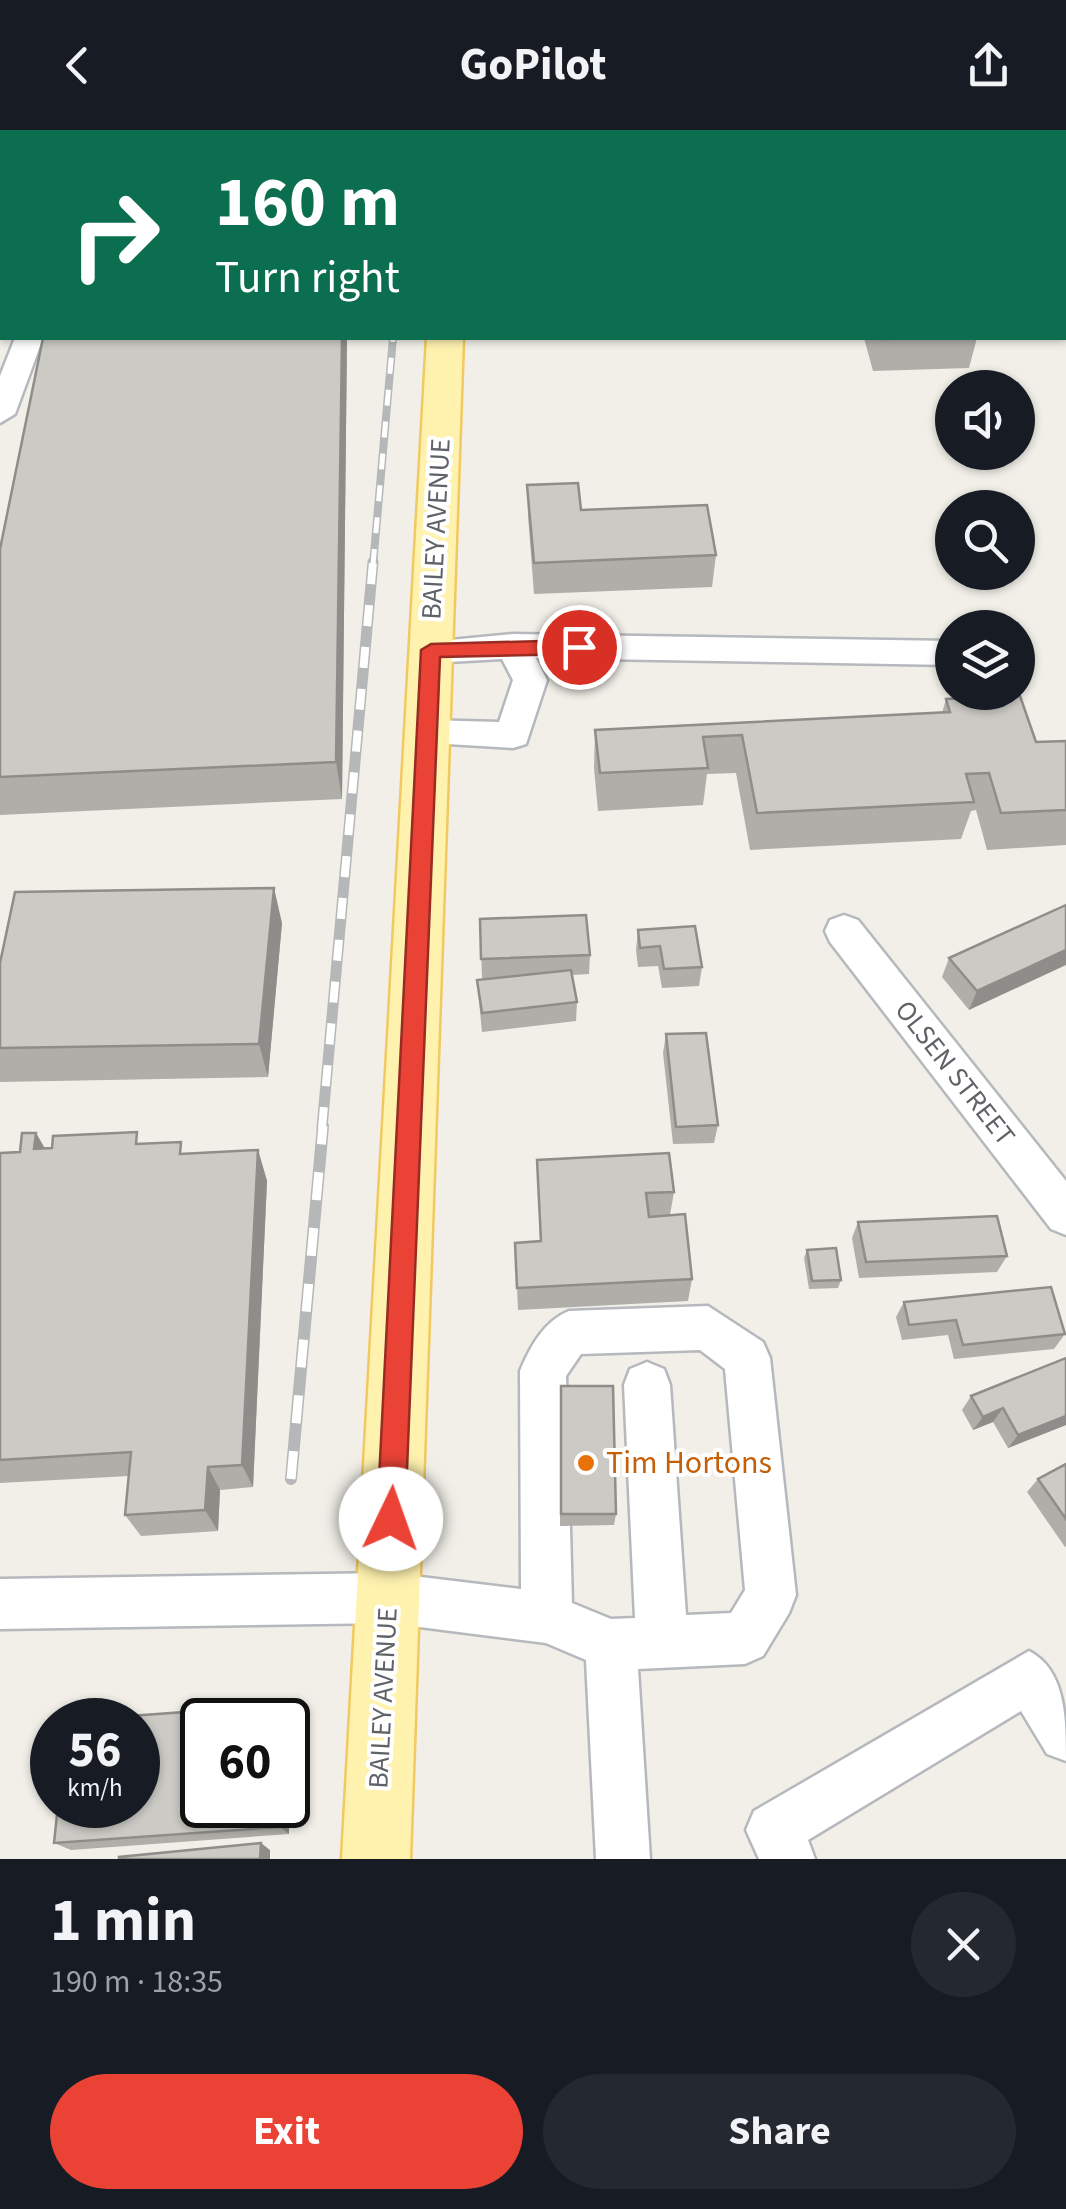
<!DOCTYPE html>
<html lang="en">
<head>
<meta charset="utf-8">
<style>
  :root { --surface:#171b24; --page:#242831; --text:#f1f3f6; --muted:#9ea1a6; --accent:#ea4335 }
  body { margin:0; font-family:"Source Sans 3",sans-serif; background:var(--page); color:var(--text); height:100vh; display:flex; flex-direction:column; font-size:38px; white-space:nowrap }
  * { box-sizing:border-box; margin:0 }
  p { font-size:32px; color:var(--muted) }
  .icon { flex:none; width:55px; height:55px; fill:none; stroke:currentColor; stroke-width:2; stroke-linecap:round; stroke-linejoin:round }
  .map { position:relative; height:1729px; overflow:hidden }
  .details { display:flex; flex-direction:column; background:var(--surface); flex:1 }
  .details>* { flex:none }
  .top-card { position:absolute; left:0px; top:0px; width:1068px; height:210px; box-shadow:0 2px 8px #0004; background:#0b6e4f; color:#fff; overflow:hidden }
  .tools { position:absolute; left:935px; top:240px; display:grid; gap:20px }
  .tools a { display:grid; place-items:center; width:100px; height:100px; border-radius:50%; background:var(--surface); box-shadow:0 2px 8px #0004; font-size:50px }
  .speed { position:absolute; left:30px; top:1568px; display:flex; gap:20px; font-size:50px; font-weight:700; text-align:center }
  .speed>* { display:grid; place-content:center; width:130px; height:130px; border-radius:50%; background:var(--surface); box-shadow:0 2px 8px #0004; line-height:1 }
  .speed small { font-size:25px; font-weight:400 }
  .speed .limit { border:5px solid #111; border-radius:15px; background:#fff; color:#111 }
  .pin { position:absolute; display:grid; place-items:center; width:85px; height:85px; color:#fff; margin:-42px; border:5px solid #fff; border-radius:50%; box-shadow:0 2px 10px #0007 }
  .me { position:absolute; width:110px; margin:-55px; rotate:3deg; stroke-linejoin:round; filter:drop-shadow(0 0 8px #0008) }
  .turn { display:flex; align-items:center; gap:35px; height:210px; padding:0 50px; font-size:45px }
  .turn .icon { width:130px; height:130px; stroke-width:2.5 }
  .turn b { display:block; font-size:70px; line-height:85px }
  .round { display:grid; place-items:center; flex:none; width:105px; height:105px; border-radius:52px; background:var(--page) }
  .summary { display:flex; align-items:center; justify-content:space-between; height:170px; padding:0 50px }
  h1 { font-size:60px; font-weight:700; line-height:75px }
  .button { display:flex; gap:20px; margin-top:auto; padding:20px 50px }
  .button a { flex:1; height:115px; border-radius:60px; background:var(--accent); color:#fff; font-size:40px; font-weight:700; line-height:115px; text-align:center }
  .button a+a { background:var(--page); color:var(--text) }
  header { display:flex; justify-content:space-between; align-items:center; height:130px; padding:0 50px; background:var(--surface); font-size:45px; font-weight:700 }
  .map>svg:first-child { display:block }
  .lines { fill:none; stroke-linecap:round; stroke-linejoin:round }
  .minor-casing { stroke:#b5b8bc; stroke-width:5 }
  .major-casing { stroke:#f2c960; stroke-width:5 }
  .minor { fill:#fff; fill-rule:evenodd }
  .major { fill:#fff2af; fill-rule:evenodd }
  .rail-far2-casing { stroke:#b6b7b8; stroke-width:8 }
  .rail-far1-casing { stroke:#b6b7b8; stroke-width:11 }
  .rail-casing { stroke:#b6b7b8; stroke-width:12 }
  .rail-far2 { stroke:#fff; stroke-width:5; stroke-dasharray:16; stroke-linecap:butt }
  .rail-far1 { stroke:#fff; stroke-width:8; stroke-dasharray:21; stroke-linecap:butt }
  .rail { stroke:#fff; stroke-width:9; stroke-dasharray:28; stroke-linecap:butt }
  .wall { fill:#afaea9 }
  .shaded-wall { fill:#8f8d8a }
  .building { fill:#cccac5; stroke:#8f8d8a; stroke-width:2.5 }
  .route { fill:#ea4335; stroke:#982c22; stroke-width:2.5 }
  .food-dot { fill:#e8710a; stroke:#fff; stroke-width:4 }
  .labels { text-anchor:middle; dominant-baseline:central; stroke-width:8; stroke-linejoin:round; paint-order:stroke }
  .street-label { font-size:28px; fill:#5f6368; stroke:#fff }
  .near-food-label { font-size:32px; fill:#c56008; stroke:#fff; text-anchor:start }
</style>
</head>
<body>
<header><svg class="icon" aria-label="back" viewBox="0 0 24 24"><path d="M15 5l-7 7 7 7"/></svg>GoPilot<svg class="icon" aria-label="share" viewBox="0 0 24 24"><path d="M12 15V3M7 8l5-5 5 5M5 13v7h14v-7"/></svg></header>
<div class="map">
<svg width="1066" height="1729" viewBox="0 0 1066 1729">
  <rect width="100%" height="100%" fill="#f1efe8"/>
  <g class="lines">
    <g class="minor-casing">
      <g id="minor">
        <path d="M 15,208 L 43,208 L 15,284 L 0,293 L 0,246 Z"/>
        <path d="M 513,504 L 952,511 L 952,535 L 536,528 L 547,550 L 526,614 L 513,618 L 414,612 L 409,603 L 414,594 L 427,590 L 499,592 L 513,550 L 502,529 L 431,533 L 419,529 L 414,521 L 419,513 Z"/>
        <path d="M 844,785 L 858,790 L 1066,1051 L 1066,1105 L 1051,1099 L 830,812 L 825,801 L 830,790 Z"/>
        <path d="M 708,1176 L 763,1212 L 770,1228 L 796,1465 L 789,1483 L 763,1526 L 745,1534 L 638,1539 L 650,1729 L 596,1729 L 586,1530 L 546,1513 L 388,1493 L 0,1499 L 0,1449 L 388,1443 L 521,1459 L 520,1241 C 530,1217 544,1191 569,1181 ZM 700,1220 L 725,1239 L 745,1460 L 731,1483 L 686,1485 L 670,1255 L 664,1239 L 647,1232 L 630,1239 L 624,1255 L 635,1488 L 611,1489 L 572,1473 L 566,1246 L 581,1224 Z"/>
        <path d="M 1029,1521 C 1066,1540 1066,1589 1066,1631 L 1047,1624 L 1021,1581 L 808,1710 L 815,1729 L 759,1729 L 746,1700 L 754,1681 Z"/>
      </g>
    </g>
    <g class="major-casing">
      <g id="major">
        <path d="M 439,0 L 471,0 L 471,2 L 440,2 Z"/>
        <path d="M 427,208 L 463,208 L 410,1729 L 342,1729 Z"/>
      </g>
    </g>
    <use href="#minor" class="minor"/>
    <use href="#major" class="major"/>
    <g class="rail-far2-casing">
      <path id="rail-far2" d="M 373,435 L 393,208"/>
    </g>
    <g class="rail-far1-casing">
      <path id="rail-far1" d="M 322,998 L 373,432"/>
    </g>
    <g class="rail-casing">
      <path id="rail" d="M 291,1349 L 323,996"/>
    </g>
    <use href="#rail-far2" class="rail-far2"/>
    <use href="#rail-far1" class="rail-far1"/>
    <use href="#rail" class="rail"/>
  </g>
  <g class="wall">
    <path d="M 763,0 L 1066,0 L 1066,129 L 1065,2 L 763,2 Z"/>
    <path d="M 347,208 L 342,669 L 0,685 L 0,419 Z"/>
    <path d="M 864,208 L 977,208 L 969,238 L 873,241 Z"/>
    <path d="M 527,355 L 581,380 L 716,425 L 712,457 L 534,464 L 528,386 Z"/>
    <path d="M 946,569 L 1036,612 L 1066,611 L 1066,715 L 987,720 L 976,680 L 971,681 L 961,709 L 750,720 L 736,643 L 707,644 L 703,675 L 598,681 L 594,638 L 595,600 L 942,583 Z"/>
    <path d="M 1066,775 L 969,880 L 942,847 L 949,828 Z"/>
    <path d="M 480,789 L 590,825 L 589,844 L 572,845 L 577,872 L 576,891 L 482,902 L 477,850 L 503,848 L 482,848 Z"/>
    <path d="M 282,793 L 268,947 L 0,952 L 0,833 Z"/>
    <path d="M 638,800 L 702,837 L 699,856 L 662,858 L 658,836 L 638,837 L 636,820 Z"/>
    <path d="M 666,904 L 718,995 L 714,1013 L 673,1014 L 663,923 Z"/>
    <path d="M 36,1003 L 45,1018 L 142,1014 L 185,1024 L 258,1020 L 267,1051 L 253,1357 L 220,1360 L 218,1401 L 141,1406 L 125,1385 L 129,1346 L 0,1353 L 0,1023 L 20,1022 Z"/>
    <path d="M 537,1030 L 674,1062 L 670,1085 L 692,1149 L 688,1171 L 518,1180 L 515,1113 L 540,1111 Z"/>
    <path d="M 858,1092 L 1007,1126 L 997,1142 L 859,1148 L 852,1108 Z"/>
    <path d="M 807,1120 L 841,1150 L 838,1158 L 809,1159 L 804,1128 Z"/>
    <path d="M 904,1172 L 1065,1204 L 1054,1219 L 954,1229 L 948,1205 L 902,1210 L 896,1187 Z"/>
    <path d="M 971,1266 L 1066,1295 L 1008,1318 L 993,1292 L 973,1300 L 962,1280 Z"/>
    <path d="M 560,1270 L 616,1384 L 614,1395 L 560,1396 Z"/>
    <path d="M 1066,1334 L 1066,1416 L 1065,1417 L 1027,1362 L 1038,1349 Z"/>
    <path d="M 290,1586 L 289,1704 L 71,1720 L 54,1713 Z"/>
  </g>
  <g class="shaded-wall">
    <path d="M 342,208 L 347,208 L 342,669 L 336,632 Z"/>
    <path d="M 274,758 L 282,793 L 268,947 L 259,914 Z"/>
    <path d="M 1066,820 L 1066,835 L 969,880 L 977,861 Z"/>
    <path d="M 36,1003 L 53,1034 L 34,1019 Z"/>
    <path d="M 258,1020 L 267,1051 L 253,1357 L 242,1335 Z"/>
    <path d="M 1003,1278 L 993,1292 L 973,1300 L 983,1287 Z"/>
    <path d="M 1066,1286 L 1066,1295 L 1008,1318 L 1018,1305 Z"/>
    <path d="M 208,1337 L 220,1360 L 218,1401 L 205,1380 Z"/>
    <path d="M 282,1575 L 290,1586 L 289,1704 L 280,1697 L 280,1675 L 288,1675 L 288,1590 L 282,1590 Z"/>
    <path d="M 261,1713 L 270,1720 L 270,1729 L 260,1729 Z"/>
  </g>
  <g class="building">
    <path d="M 780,0 L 1066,0 L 1066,90 L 1065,2 L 781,2 Z"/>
    <path d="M 43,208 L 342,208 L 336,632 L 0,647 L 0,419 Z"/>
    <path d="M 879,208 L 952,208 L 879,209 Z"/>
    <path d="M 578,353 L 581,380 L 707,375 L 716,425 L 534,433 L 527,355 Z"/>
    <path d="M 1020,566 L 1036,612 L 1066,611 L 1066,680 L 1001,683 L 989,643 L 966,644 L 974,672 L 757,683 L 742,605 L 703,607 L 708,638 L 600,643 L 595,600 L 950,582 L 946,569 Z"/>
    <path d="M 274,758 L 259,914 L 0,918 L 0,833 L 15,762 Z"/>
    <path d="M 1066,775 L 1066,820 L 977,861 L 949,828 Z"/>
    <path d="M 586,785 L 590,825 L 481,829 L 480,789 Z"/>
    <path d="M 695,796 L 702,837 L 664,839 L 660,816 L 640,818 L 638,800 Z"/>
    <path d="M 571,840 L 577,872 L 482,883 L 477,850 Z"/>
    <path d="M 706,903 L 718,995 L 676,997 L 666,904 Z"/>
    <path d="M 137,1002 L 136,1014 L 181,1012 L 180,1024 L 258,1020 L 242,1335 L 208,1337 L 205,1380 L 125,1385 L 131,1322 L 0,1330 L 0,1023 L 20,1022 L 22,1003 L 36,1003 L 34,1019 L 52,1018 L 53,1006 Z"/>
    <path d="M 669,1023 L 674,1062 L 646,1063 L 649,1087 L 685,1084 L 692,1149 L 517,1158 L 515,1113 L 541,1111 L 537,1030 Z"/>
    <path d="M 997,1086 L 1007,1126 L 866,1132 L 858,1092 Z"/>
    <path d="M 836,1118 L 841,1150 L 812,1151 L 807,1120 Z"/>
    <path d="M 1051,1157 L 1065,1204 L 963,1215 L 956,1190 L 909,1195 L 904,1172 Z"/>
    <path d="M 1066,1228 L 1066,1286 L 1018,1305 L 1003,1278 L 983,1287 L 971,1266 Z"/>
    <path d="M 561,1256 L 613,1256 L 616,1384 L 561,1384 Z"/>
    <path d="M 1066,1334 L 1066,1389 L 1038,1349 Z"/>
    <path d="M 282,1575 L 282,1590 L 202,1590 L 202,1675 L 280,1675 L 280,1697 L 54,1713 L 58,1675 L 138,1675 L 138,1590 L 74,1590 Z"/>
    <path d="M 261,1713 L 260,1729 L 119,1729 L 119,1727 Z"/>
  </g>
  <path class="route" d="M 579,510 L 589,517 L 579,524 L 440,527 L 405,1389 L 401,1399 L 391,1403 L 381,1399 L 377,1389 L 421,520 L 431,514 Z"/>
  <circle class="food-dot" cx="586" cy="1333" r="10"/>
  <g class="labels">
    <g class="street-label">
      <text transform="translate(436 399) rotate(-87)">BAILEY AVENUE</text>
      <text transform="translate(955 943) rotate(52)">OLSEN STREET</text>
      <text transform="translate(383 1568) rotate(-87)">BAILEY AVENUE</text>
    </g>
    <g class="near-food-label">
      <text x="606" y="1333">Tim Hortons</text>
    </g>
  </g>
</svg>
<div class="tools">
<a><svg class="icon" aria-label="sound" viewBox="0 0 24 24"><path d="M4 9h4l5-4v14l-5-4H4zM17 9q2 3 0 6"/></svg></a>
<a><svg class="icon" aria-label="search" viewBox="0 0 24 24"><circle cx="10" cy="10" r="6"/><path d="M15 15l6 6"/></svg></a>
<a><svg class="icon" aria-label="layers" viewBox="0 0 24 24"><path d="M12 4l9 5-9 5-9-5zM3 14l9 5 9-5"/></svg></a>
</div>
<div class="speed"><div>56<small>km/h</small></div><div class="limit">60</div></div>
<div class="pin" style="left:579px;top:517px;background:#d93025"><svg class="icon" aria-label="arrive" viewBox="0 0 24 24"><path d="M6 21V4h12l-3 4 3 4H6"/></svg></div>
<svg class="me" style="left:391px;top:1389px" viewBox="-20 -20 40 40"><circle r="19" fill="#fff"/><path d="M0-13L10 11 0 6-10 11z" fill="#ea4335"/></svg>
<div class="top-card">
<div class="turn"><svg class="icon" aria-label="right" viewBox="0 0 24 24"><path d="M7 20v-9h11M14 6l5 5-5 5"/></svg><div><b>160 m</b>Turn right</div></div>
</div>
</div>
<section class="details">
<div class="summary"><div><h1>1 min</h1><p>190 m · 18:35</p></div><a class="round"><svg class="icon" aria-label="close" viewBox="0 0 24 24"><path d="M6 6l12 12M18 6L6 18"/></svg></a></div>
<div class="button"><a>Exit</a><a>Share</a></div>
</section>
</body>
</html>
